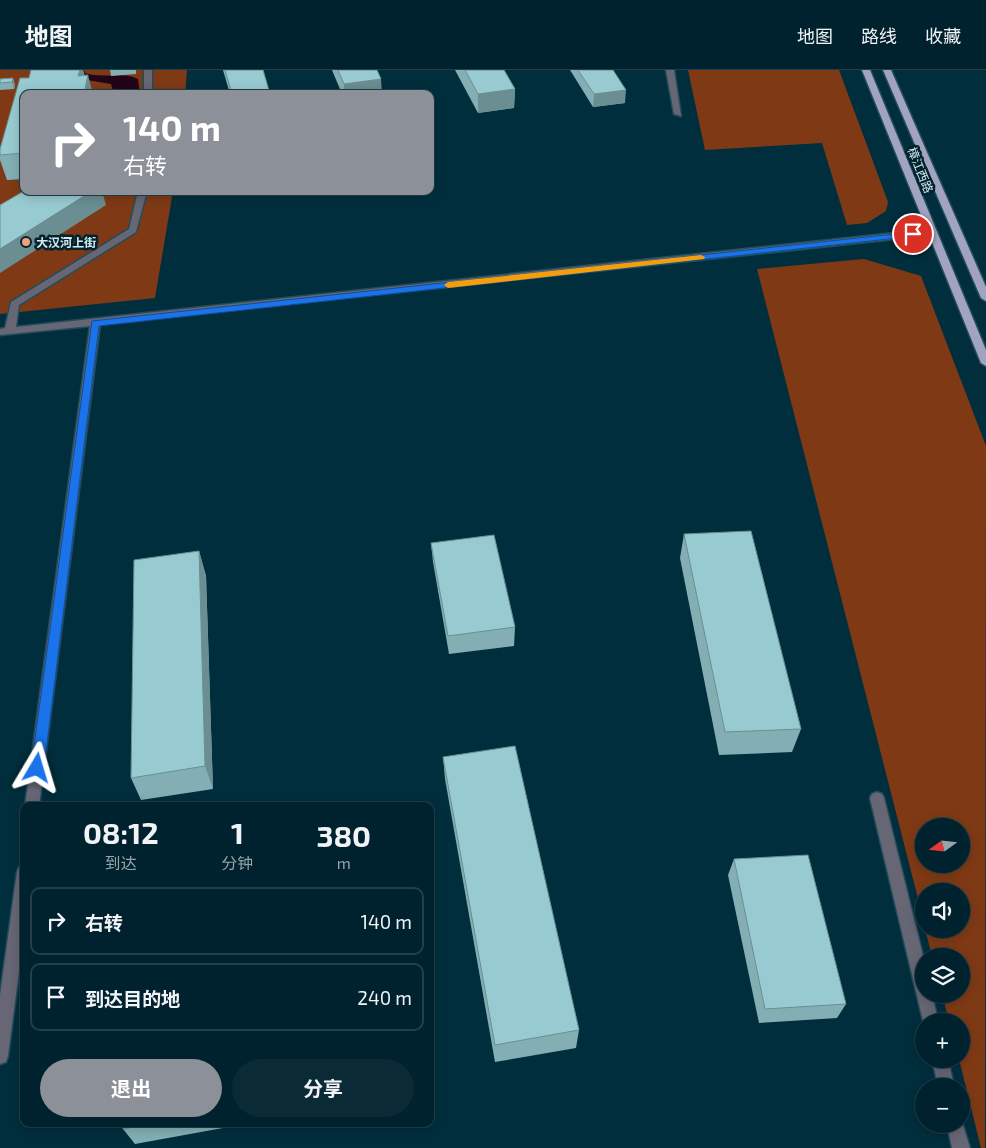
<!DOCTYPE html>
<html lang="zh">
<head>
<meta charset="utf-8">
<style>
  :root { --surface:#00222e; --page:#0a2a36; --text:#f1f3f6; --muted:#95a4aa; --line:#223f4a; --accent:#8c9099 }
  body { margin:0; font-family:"Exo 2","Noto Sans SC",sans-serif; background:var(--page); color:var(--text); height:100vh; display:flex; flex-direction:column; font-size:19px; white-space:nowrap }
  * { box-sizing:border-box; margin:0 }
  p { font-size:16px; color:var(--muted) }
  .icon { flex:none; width:28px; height:28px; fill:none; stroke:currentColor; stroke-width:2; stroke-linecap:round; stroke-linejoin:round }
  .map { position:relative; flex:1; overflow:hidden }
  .side { position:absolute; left:20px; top:732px; width:414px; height:325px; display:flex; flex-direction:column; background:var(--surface); border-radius:10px; box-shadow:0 2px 12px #0003,0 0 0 1px var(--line) }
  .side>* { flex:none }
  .guide { position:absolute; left:20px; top:20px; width:414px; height:105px; border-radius:10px; box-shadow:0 2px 12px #0003,0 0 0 1px var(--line); background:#8c9099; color:#fff; overflow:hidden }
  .needle { width:32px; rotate:255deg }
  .buttons { position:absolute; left:915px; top:748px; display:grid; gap:10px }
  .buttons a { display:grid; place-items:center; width:55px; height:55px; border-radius:50%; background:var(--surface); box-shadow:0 2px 12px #0003,0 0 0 1px var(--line); font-size:25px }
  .pin { position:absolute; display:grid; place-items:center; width:42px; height:42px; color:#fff; margin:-21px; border:2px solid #fff; border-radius:50%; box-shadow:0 1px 5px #0007 }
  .me { position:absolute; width:55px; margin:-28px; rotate:7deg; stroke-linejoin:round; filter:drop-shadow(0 0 4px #0008) }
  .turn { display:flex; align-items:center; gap:18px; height:105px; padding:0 20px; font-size:22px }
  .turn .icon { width:65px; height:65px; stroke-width:2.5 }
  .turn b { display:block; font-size:35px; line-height:42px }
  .eta { display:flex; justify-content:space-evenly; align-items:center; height:85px; text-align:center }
  .eta b { font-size:30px; font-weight:700; line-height:35px }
  .button { display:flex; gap:10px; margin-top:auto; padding:10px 20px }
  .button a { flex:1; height:58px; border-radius:30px; background:var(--accent); color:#fff; font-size:20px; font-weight:700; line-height:58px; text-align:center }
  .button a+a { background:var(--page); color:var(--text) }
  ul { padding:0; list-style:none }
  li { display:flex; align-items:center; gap:15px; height:68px; margin:0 10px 8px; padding:0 10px; border:2px solid var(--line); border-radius:10px }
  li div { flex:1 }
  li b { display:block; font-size:19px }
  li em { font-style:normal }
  header { display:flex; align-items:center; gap:30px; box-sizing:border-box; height:70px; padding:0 25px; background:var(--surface); border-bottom:1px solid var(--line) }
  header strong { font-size:24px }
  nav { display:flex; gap:28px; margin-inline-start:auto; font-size:18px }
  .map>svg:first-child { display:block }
  .green { fill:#7f3a15; fill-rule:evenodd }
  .water { fill:#220417 }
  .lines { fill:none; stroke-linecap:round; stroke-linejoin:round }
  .minor-casing { stroke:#214c5a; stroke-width:3 }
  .major-casing { stroke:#214c5a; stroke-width:3 }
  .minor { fill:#666675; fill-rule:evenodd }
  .major { fill:#a2a2c2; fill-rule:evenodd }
  .wall { fill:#83afb4 }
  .shaded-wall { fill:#6a8e92 }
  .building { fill:#98cbd1; stroke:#6a8e92 }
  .route { fill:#1a73e8; stroke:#114b97 }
  .slow { fill:#f59e0b }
  .poi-dot { fill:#f1a17d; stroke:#02232e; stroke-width:2 }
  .labels { text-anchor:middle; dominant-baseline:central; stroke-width:5; stroke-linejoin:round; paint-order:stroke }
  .far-street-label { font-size:12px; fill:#d1e7f1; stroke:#02232e }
  .far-poi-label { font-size:12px; font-weight:bold; fill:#d1e7f1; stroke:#02232e; text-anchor:start }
</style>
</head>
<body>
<header>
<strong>地图</strong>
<nav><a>地图</a><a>路线</a><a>收藏</a></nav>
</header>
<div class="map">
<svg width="986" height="1078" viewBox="0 0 986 1078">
  <rect width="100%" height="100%" fill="#002e3d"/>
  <g class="green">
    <path d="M 0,0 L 187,0 L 185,24 L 24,24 L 24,121 L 173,121 L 155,228 L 0,244 Z"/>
    <path d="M 688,0 L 839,0 L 888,132 L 886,141 L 867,153 L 847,155 L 822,73 L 705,80 Z"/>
    <path d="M 864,189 L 921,206 L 986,376 L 985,1078 L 981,1078 L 959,989 L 961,989 L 961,951 L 949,951 L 942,924 L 961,924 L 961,886 L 932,886 L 925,859 L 961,859 L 961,821 L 924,821 L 924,852 L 757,199 ZM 924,756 L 961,756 L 961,794 L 924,794 Z"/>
  </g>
  <path class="water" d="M 53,0 L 84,0 L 85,3 C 101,9 125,1 138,9 L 140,24 L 114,24 L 111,14 L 69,7 Z"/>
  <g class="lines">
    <g class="minor-casing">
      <g id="minor">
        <rect x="144" y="0" width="8" height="24"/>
        <path d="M 666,0 L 674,0 L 681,46 L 674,44 Z"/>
        <path d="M 138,121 L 147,121 L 136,162 L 19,235 L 16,257 L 932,159 L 937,162 L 932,165 L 100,254 L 39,736 L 25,736 L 90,256 L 0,265 L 0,259 L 5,258 L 11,232 L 129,159 Z"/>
        <path d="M 877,722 L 882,724 L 884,728 L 924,890 L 924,924 L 932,924 L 938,951 L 924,951 L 924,955 L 870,728 L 872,724 Z"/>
        <path d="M 24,795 L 24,862 L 8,986 L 6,992 L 0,994 L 0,925 L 17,802 L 19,797 Z"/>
        <path d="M 932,989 L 948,989 L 954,1016 L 938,1016 Z"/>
        <path d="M 961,1049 L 970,1078 L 952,1078 L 947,1054 L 961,1054 Z"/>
      </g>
    </g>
    <g class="major-casing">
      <g id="major">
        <path d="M 862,0 L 870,0 L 986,280 L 986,296 L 981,293 Z"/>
        <path d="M 883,0 L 891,0 L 986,217 L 986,231 L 981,228 Z"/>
      </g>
    </g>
    <use href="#minor" class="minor"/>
    <use href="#major" class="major"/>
  </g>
  <g class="wall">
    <path d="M 31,0 L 83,0 L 85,6 L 24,24 L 24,109 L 7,110 L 0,90 L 0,79 L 29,8 Z"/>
    <path d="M 110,0 L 136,0 L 136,4 L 111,6 Z"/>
    <path d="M 223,0 L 263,0 L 270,24 L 230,24 Z"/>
    <path d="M 332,0 L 377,0 L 382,24 L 342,24 Z"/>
    <path d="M 455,0 L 504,0 L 515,19 L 514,38 L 478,43 Z"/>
    <path d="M 570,0 L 613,0 L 625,33 L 593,37 Z"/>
    <path d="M 13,8 L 15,15 L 14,19 L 0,20 L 0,9 Z"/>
    <path d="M 684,464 L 801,659 L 792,682 L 719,685 L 680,488 Z"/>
    <path d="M 431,473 L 515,557 L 514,576 L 449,584 L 433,492 Z"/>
    <path d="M 199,481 L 206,506 L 213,719 L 141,730 L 131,708 Z"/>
    <path d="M 443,687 L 579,960 L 576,978 L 495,992 L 445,709 Z"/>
    <path d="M 734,789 L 846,934 L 837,948 L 759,953 L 728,805 Z"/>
    <path d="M 123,1054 L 223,1054 L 223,1058 L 135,1074 L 123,1059 Z"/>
  </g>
  <g class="shaded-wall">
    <path d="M 80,0 L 83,0 L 86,12 L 88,5 L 93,24 L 83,24 L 78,6 Z"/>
    <path d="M 13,8 L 15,15 L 14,19 L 12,12 Z"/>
    <path d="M 381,9 L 382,24 L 344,24 L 344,14 Z"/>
    <path d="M 515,19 L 514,38 L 478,43 L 478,24 Z"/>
    <path d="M 626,20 L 625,33 L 593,37 L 594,24 Z"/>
    <path d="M 92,121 L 102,121 L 106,135 L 0,203 L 0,179 Z"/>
    <path d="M 199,481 L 206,506 L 213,719 L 205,696 Z"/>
  </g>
  <g class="building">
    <path d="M 31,0 L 80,0 L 78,6 L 88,5 L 84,24 L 24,24 L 24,83 L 0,85 L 0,79 L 20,8 L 29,8 Z"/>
    <path d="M 225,0 L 263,0 L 270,24 L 232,24 Z"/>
    <path d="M 338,0 L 377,0 L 381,9 L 344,14 Z"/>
    <path d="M 465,0 L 504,0 L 515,19 L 478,24 Z"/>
    <path d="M 578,0 L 613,0 L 626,20 L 594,24 Z"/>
    <path d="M 13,8 L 12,12 L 0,13 L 0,9 Z"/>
    <path d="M 24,121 L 92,121 L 0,179 L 0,135 Z"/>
    <path d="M 751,461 L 801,659 L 725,662 L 684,464 Z"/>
    <path d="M 494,465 L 515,557 L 448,566 L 431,473 Z"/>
    <path d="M 199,481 L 205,696 L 131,708 L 134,490 Z"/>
    <path d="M 515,676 L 579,960 L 495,975 L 443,687 Z"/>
    <path d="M 205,735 L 205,736 L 194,736 Z"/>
    <path d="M 808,785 L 846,934 L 765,939 L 734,789 Z"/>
    <path d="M 123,1054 L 151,1054 L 123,1059 Z"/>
  </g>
  <path class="route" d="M 913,162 L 917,164 L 916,166 L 99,256 L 44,698 L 42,701 L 37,703 L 33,701 L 31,698 L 92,251 Z"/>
  <path class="slow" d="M 701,185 L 705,187 L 704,189 L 448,218 L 444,215 L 448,212 Z"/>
  <circle class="poi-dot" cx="26" cy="172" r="5"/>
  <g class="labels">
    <g class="far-street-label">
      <text transform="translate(921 100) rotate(68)">樟江西路</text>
    </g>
    <g class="far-poi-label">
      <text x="36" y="172">大汉河上街</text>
    </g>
  </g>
</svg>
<div class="buttons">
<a><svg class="needle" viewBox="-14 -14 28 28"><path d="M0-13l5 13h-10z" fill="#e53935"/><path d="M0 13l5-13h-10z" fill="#95a4aa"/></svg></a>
<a><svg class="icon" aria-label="sound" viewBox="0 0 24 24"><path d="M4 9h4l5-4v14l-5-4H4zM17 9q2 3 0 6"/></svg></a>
<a><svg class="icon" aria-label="layers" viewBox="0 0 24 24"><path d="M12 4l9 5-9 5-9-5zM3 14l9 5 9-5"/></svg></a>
<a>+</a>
<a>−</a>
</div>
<div class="pin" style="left:913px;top:164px;background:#d93025"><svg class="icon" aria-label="arrive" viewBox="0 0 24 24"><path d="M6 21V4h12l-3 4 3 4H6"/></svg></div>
<svg class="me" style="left:37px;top:698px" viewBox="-20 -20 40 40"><path d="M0-17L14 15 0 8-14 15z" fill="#1a73e8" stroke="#fff" stroke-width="4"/></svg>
<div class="guide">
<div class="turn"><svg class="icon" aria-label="right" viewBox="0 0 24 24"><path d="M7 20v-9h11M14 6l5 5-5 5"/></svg><div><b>140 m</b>右转</div></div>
</div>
<section class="side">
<div class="eta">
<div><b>08:12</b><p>到达</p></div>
<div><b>1</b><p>分钟</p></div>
<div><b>380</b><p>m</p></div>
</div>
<ul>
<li><svg class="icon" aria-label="right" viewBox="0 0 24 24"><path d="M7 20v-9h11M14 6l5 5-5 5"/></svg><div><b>右转</b></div><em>140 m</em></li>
<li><svg class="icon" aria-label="arrive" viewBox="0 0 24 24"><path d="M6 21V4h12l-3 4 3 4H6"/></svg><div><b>到达目的地</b></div><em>240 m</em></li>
</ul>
<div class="button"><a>退出</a><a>分享</a></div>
</section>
</div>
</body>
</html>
